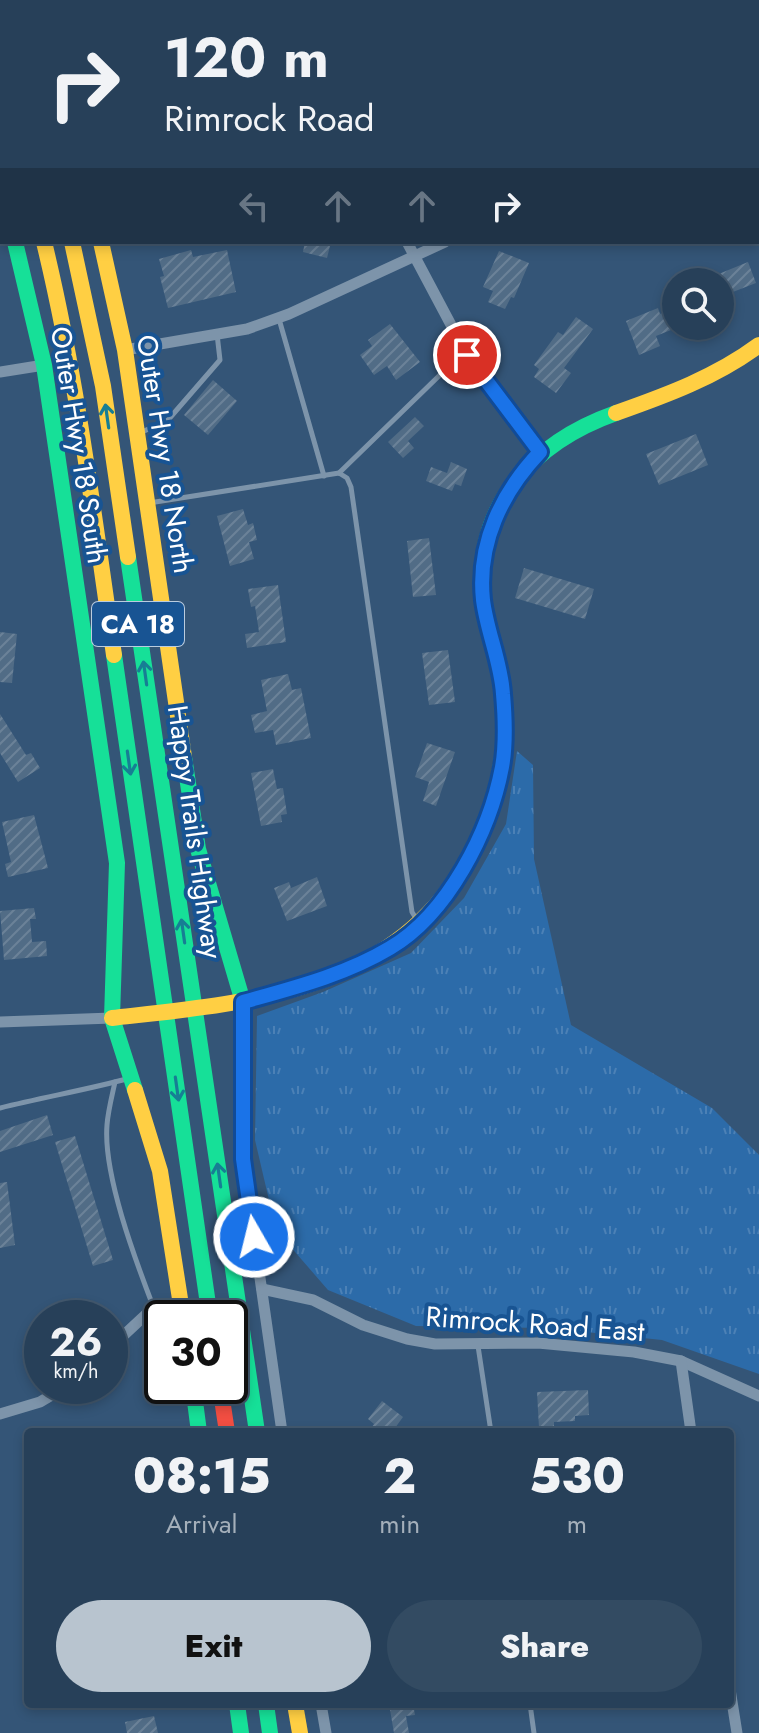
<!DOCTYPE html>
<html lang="en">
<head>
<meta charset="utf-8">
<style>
  :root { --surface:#274059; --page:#334b62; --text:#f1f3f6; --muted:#a4afba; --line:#43596f; --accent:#b8c4cf }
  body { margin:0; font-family:Jost,sans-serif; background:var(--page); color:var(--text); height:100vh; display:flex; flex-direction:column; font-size:30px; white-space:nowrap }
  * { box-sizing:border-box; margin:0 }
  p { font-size:26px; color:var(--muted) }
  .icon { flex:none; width:44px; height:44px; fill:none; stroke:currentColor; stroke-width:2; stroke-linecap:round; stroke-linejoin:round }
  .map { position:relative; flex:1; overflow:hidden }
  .sheet { position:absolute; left:24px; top:1428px; width:710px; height:280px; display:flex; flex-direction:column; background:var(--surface); border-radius:8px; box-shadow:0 4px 12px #0003,0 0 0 2px var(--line) }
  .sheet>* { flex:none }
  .banner { position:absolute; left:0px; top:0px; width:760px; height:244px; box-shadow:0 4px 12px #0003,0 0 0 2px var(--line); background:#274059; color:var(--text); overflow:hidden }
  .fabs { position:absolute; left:662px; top:268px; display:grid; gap:16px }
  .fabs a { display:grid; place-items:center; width:72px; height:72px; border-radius:50%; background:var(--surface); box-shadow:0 4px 12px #0003,0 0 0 2px var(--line); font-size:40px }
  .speed { position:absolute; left:24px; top:1300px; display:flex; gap:16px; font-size:40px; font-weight:700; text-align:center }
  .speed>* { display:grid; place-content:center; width:104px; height:104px; border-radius:50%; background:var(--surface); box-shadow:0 4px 12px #0003,0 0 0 2px var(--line); line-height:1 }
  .speed small { font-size:20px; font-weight:400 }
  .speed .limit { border:4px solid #111; border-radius:12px; background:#fff; color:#111 }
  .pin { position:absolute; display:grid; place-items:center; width:68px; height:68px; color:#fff; margin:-34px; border:4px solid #fff; border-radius:50%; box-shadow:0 2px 8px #0007 }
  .me { position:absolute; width:88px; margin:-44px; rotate:352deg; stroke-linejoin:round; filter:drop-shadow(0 0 6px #0008) }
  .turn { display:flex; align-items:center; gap:28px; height:168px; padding:0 32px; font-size:36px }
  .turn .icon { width:104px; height:104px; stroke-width:2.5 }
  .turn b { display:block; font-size:56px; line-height:68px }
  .lanes { display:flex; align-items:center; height:76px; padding:0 32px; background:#0003; justify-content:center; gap:40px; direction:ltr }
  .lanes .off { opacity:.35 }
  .eta { display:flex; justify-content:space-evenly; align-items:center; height:136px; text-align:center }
  .eta b { font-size:48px; font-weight:800; line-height:56px }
  .action { display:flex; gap:16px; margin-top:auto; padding:16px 32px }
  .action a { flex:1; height:92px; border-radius:48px; background:var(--accent); color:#111; font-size:32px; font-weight:800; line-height:92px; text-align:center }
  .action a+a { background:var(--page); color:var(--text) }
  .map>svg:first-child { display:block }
  .grass { fill:url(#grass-tufts) }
  .building { fill:url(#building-hatch) }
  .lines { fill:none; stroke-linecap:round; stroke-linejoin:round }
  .lane { stroke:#7d94aa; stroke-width:5 }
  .street { stroke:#7d94aa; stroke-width:11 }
  .fast { stroke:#16e098; stroke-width:16 }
  .slow { stroke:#ffcf43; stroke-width:16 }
  .jam { stroke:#f24e42; stroke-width:16 }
  .oneway { stroke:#177e94 }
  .route-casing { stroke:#114b97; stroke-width:20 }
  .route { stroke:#1a73e8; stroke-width:14 }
  .labels { text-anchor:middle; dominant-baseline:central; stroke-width:8; stroke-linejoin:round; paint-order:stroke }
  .shield { fill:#185493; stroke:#baccdf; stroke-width:2 }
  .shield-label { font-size:26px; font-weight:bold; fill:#fff }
  .street-label { font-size:28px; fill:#fff; stroke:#185493 }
</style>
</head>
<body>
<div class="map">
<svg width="759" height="1733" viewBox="0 0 759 1733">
  <defs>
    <pattern id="grass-tufts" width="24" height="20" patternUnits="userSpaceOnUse" patternTransform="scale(2)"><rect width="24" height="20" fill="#2c6ba9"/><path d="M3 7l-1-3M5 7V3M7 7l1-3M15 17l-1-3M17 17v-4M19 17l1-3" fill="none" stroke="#4c81b6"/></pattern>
    <pattern id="building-hatch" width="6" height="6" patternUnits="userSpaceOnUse" patternTransform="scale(2)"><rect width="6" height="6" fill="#516c86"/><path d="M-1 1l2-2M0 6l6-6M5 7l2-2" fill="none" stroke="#6b8298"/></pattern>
  </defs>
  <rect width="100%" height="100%" fill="#345577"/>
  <path class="grass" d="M 517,751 L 533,765 L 534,859 L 571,1025 L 712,1108 L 759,1155 L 759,1374 L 662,1340 L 548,1328 L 416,1326 L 328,1290 L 276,1230 L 255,1140 L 257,1016 L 323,992 L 411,953 L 464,898 L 506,824 Z"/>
  <g class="building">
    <path d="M 305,242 L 331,242 L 327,258 L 303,252 Z"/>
    <path d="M 191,250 L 193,257 L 227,250 L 236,292 L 168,308 L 160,277 L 164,276 L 159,259 Z"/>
    <path d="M 499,251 L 529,263 L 514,298 L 511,297 L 505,309 L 488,302 L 493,291 L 483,287 Z"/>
    <path d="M 748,262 L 756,283 L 720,297 L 720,282 L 699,282 Z"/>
    <path d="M 658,308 L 660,314 L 669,310 L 676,328 L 656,336 L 660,346 L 639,355 L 626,321 Z"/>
    <path d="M 576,317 L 593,329 L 564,368 L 571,373 L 556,393 L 534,377 L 539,369 L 534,365 L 558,332 L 563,335 Z"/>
    <path d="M 390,324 L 420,362 L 396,380 L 387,366 L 374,375 L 360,355 L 372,346 L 368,340 Z"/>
    <path d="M 213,380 L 237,401 L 208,435 L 184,415 Z"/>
    <path d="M 415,417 L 424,426 L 408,441 L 414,448 L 403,458 L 388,442 Z"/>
    <path d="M 696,434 L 708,465 L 659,485 L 646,454 Z"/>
    <path d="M 451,462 L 467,469 L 461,486 L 455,484 L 452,491 L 426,481 L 431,467 L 447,473 Z"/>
    <path d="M 243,509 L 248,525 L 253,523 L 257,540 L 249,542 L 254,559 L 230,566 L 217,516 Z"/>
    <path d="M 429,538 L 436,595 L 413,597 L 407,541 Z"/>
    <path d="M 524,568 L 594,589 L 585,619 L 515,598 Z"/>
    <path d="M 278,585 L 286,642 L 247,648 L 245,634 L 259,632 L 255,606 L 251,607 L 248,589 Z"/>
    <path d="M 0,632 L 17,634 L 12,683 L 0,682 Z"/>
    <path d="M 448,650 L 455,702 L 429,705 L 422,653 Z"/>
    <path d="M 288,674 L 292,690 L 301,688 L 311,738 L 276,745 L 273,730 L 255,733 L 251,715 L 267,711 L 261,680 Z"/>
    <path d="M 0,714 L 26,755 L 31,753 L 40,768 L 18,782 L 0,753 Z"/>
    <path d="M 427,743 L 455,752 L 436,806 L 423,801 L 429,782 L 415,777 Z"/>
    <path d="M 273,769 L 277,789 L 283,788 L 287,814 L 281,815 L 282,822 L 261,826 L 251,773 Z"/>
    <path d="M 34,815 L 48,868 L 8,877 L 5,864 L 11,862 L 2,822 Z"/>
    <path d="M 317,877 L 327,906 L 287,921 L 274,888 L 289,882 L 291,888 Z"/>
    <path d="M 34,908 L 36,919 L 30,919 L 32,942 L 46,941 L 47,956 L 4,960 L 0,911 Z"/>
    <path d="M 47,1115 L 53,1135 L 0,1152 L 0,1131 Z"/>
    <path d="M 75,1136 L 113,1260 L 93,1266 L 55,1142 Z"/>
    <path d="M 7,1182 L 15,1245 L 0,1248 L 0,1183 Z"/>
    <path d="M 588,1390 L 589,1415 L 575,1416 L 575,1421 L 554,1422 L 554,1428 L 539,1428 L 537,1392 Z"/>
    <path d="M 382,1401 L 403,1417 L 392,1432 L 368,1432 L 374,1424 L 368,1419 Z"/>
    <path d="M 389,1704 L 413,1704 L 415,1715 L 406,1716 L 409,1733 L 394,1733 Z"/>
    <path d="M 154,1716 L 158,1733 L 127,1733 L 125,1722 Z"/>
  </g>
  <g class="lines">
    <g class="lane">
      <path d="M 57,0 L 58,2"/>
      <path d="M 120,2 L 125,0"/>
      <path d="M 279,319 L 324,476"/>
      <path d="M 142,432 L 168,420 L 220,360 L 217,334"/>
      <path d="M 339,473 L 442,373 L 460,347"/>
      <path d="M 149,503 L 339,473 L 347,478 L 351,487 L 412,912 L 417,920"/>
      <path d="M 115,1082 C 112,1096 108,1111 107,1125 C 103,1174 135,1259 153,1306"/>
      <path d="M 0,1108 C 43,1097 87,1090 130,1078"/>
      <path d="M 478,1346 L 491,1432"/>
      <path d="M 530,1704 L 534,1733"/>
    </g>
    <g class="street">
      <path d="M 323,0 L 323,2"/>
      <path d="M 683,2 L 684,0"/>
      <path d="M 407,242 L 467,355 L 540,452"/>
      <path d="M 125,350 L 247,329 L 289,314 L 445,242"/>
      <path d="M 0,372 L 44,365"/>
      <path d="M 243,1002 L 243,1159 L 282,1432"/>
      <path d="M 0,1022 L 112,1018"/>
      <path d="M 262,1289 L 313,1300 L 363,1325 L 407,1339 L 435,1344 L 538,1343 L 634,1352 L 681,1361 L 759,1396"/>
      <path d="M 110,1348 L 154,1307 L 181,1302"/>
      <path d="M 681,1361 L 691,1432"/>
      <path d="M 0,1414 L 40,1402 L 67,1386"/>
      <path d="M 730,1689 L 737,1733"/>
      <path d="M 321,1704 L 326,1733"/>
    </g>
    <g class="fast">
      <path d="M 24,0 L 25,2"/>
      <path d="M 0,17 L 2,22"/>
      <path d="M 0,94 L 2,100"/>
      <path d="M 15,242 L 44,365 L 117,863 L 112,1018 L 135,1090"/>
      <path d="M 128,557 L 257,1432"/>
      <path d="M 114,655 L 210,1318"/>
      <path d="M 184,757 L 198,849 L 243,1002"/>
      <path d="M 456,879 C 487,829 506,772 505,713 C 504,674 489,638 484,599 C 472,506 534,442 616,413"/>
      <path d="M 193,1386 L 199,1432"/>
      <path d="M 237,1704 L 241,1733"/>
      <path d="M 266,1704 L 270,1733"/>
    </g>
    <g class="slow">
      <path d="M 0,188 L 2,195"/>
      <path d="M 44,242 C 77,378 94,517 114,655"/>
      <path d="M 72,242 L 103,386 L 128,557"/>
      <path d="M 101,242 L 125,350 L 184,757"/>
      <path d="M 616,413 C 667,395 716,377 759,345"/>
      <path d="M 112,1018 C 237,1004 379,995 456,879"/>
      <path d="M 135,1090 L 160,1171 L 183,1318"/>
      <path d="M 295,1704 L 300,1733"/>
    </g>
    <path class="jam" d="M 220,1386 L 227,1432"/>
  </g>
  <defs><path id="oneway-shaft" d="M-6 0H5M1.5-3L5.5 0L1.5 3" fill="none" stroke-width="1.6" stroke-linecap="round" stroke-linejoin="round" transform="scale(2)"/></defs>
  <g class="oneway">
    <use href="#oneway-shaft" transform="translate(107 416) rotate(-98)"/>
    <use href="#oneway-shaft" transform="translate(145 673) rotate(-98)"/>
    <use href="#oneway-shaft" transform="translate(129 763) rotate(82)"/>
    <use href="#oneway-shaft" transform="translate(183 931) rotate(-98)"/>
    <use href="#oneway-shaft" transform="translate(177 1089) rotate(82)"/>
    <use href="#oneway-shaft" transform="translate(219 1175) rotate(-98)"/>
  </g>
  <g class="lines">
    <g class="route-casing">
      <path id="route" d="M 254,1237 L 243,1159 L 243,1002 C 293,988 345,975 390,948 C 448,914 490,831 502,767 C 506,745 505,717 503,694 C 501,662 487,632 483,600 C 477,543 502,492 540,452 L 467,355"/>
    </g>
    <use href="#route" class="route"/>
  </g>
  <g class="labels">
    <rect class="shield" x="92" y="602" width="92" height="44" rx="6"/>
    <g class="shield-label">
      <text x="138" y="624">CA 18</text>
    </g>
    <g class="street-label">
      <text transform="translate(79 445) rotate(81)">Outer Hwy 18 South</text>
      <text transform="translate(165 454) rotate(81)">Outer Hwy 18 North</text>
      <text transform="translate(195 832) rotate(82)">Happy Trails Highway</text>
      <text transform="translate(535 1324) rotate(4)">Rimrock Road East</text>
    </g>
  </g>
</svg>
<div class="fabs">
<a><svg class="icon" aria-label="search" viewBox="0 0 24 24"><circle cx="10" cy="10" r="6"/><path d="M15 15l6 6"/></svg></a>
</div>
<div class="speed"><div>26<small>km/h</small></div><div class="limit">30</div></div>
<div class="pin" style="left:467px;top:355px;background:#d93025"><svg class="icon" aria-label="arrive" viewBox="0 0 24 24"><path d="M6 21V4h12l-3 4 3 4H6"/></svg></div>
<svg class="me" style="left:254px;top:1237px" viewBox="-20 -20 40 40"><circle r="17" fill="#1a73e8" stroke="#fff" stroke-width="3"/><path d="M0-11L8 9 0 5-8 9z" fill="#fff"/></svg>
<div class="banner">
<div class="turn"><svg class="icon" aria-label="right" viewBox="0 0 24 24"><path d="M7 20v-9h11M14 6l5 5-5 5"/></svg><div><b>120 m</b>Rimrock Road</div></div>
<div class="lanes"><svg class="icon off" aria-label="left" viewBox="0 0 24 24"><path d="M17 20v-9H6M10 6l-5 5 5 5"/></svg><svg class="icon off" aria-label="ahead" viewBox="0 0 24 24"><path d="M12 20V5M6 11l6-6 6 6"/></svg><svg class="icon off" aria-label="ahead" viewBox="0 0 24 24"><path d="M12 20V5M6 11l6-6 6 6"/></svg><svg class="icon" aria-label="right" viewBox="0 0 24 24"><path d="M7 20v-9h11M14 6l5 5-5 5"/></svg></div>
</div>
<section class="sheet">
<div class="eta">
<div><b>08:15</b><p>Arrival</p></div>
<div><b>2</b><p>min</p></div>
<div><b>530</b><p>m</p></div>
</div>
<div class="action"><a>Exit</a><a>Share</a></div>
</section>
</div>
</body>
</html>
